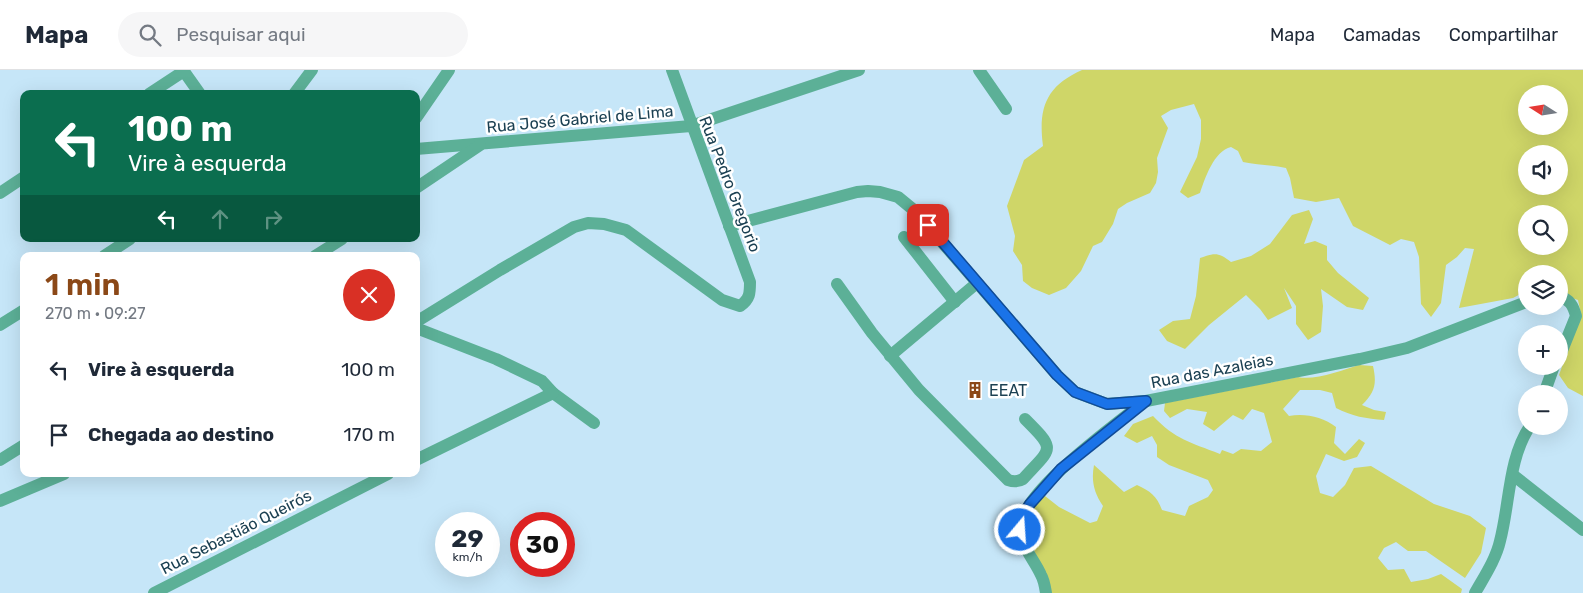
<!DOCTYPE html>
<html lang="pt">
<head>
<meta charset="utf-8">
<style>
  :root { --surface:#fff; --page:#f6f6f7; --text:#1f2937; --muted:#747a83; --line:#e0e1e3; --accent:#8b4817 }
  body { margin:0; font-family:Rubik,sans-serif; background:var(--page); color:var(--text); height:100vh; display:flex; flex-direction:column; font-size:19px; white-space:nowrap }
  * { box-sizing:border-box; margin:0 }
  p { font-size:16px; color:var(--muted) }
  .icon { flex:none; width:28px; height:28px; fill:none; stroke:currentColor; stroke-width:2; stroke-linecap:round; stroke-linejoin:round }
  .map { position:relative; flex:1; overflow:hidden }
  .panel { position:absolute; left:20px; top:182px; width:400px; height:225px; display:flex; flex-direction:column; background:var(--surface); border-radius:10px; box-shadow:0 5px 20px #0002 }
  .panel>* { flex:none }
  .guide { position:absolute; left:20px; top:20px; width:400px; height:152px; border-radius:10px; box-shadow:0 5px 20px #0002; background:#0b6e4f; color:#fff; overflow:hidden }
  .needle { width:32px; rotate:282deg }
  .fabs { position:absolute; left:1518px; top:15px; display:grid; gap:10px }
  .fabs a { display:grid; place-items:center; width:50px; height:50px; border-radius:50%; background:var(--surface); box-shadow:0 5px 20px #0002; font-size:25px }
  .speed { position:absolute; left:435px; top:442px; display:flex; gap:10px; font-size:25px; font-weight:700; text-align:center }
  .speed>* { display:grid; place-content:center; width:65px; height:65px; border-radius:50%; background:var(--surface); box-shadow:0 5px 20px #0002; line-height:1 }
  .speed small { font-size:12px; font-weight:400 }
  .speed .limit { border:8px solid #d22; background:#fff; color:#111 }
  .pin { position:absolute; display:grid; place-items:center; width:42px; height:42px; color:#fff; margin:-21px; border-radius:10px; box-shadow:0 2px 8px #0006 }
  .me { position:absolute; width:55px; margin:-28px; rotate:18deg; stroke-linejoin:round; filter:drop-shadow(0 0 4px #0008) }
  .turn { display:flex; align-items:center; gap:18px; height:105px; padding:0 25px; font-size:22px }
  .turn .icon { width:65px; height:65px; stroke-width:2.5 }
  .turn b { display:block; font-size:35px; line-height:42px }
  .lanes { display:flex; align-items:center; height:48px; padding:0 25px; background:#0003; justify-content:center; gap:25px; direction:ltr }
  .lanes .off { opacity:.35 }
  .round { display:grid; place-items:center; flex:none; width:52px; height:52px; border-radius:26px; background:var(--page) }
  .overview { display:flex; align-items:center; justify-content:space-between; height:85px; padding:0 25px }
  h1 { font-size:30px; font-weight:600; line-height:38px; color:var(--accent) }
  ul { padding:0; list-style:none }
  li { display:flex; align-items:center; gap:15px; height:65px; padding:0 25px }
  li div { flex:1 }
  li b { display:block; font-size:19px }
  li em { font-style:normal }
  header { display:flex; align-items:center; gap:30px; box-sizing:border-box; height:70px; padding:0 25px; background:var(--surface); border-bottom:1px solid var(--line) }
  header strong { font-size:24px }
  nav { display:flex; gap:28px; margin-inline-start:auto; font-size:18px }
  .search { width:350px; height:45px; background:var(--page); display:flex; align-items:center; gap:12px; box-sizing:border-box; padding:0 18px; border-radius:28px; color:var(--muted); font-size:19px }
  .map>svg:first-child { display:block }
  .green { fill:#cfd668; fill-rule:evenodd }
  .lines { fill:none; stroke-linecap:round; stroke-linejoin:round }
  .minor { stroke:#5cb097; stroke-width:12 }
  .route-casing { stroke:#114b97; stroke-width:12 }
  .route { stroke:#1a73e8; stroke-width:9 }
  .labels { text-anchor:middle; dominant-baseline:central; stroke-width:5; stroke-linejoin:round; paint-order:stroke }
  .street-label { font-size:16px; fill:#1b4052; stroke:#fff }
  .poi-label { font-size:16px; fill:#1b4052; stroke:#fff; text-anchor:start }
</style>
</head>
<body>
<header>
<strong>Mapa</strong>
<div class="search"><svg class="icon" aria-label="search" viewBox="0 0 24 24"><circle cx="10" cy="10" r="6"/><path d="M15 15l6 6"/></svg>Pesquisar aqui</div>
<nav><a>Mapa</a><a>Camadas</a><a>Compartilhar</a></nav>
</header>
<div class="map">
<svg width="1583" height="523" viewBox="0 0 1583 523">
  <rect width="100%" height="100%" fill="#c6e6f8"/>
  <g class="green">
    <path d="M 1082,0 L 1583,0 L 1583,326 L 1568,318 L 1559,305 L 1581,244 L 1578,230 L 1559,224 L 1559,204 L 1526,204 L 1526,221 L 1513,228 L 1459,238 L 1474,179 L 1465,178 L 1457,187 L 1446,195 L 1441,233 L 1431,247 L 1421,234 L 1419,187 L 1414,172 L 1401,169 L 1390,175 L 1353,156 L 1339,128 L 1316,132 L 1294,128 L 1290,108 L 1286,98 C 1272,95 1257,95 1243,92 L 1238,81 L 1231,77 C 1214,81 1205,108 1200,123 L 1188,128 L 1180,122 L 1197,87 L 1201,69 L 1201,50 L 1194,34 L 1171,40 L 1161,46 L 1168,58 L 1157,88 L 1158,102 L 1156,113 L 1150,123 L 1127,133 L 1118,139 L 1113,154 L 1102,172 L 1093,176 L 1081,201 L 1066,218 L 1049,225 L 1032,218 L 1023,211 L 1022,195 L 1013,181 L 1015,166 L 1007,136 L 1024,90 L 1043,76 C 1038,38 1046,16 1082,0 ZM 1526,24 L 1559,24 L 1559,56 L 1526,56 ZM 1526,84 L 1559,84 L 1559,116 L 1526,116 ZM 1526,144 L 1559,144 L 1559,176 L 1526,176 Z"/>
    <path d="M 1309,140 L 1313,149 L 1304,174 L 1315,171 L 1327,176 L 1327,190 L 1338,203 L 1369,228 L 1363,240 L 1347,237 L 1321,219 L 1323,236 L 1321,262 L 1308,270 L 1296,254 L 1296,236 L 1284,218 L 1292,238 L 1268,250 L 1260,239 L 1246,225 L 1209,255 L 1185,279 L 1167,271 L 1159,260 L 1173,251 L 1190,249 L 1196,226 L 1200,188 C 1215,183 1218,182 1231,192 L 1251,186 L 1270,174 L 1292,145 Z"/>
    <path d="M 1359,295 L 1373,296 C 1377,314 1375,322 1362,335 L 1374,340 L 1386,342 L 1384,350 C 1367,349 1351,346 1336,338 L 1332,323 L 1320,320 L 1300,320 L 1283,339 L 1289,346 C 1305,343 1323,347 1336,357 L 1334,373 L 1345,384 L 1359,369 L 1365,373 L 1357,387 L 1344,391 L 1326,384 L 1316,406 L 1320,423 L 1333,427 L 1345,415 L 1354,398 L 1371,396 L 1434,434 L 1470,446 L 1486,458 L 1481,483 L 1465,508 L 1426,481 L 1408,481 L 1396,472 L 1384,478 L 1378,488 L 1388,500 L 1404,499 L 1411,512 L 1428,509 L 1441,504 L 1462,519 L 1461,523 L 1051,523 L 1034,480 L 1026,454 L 1038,430 L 1045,426 L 1059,437 L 1090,453 L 1097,451 L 1103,436 C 1094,423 1091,411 1094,395 L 1124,422 L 1137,415 C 1150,421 1157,426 1162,440 L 1185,446 L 1189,436 L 1208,427 L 1213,420 L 1208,410 L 1169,395 L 1157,387 L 1157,375 L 1152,366 L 1137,373 L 1124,366 L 1133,354 L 1153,346 C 1176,370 1190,372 1220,384 L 1222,380 L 1233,384 L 1241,379 L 1261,381 L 1272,372 L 1264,343 L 1252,339 L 1243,350 L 1233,345 L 1214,361 L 1203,354 L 1207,342 L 1187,339 L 1170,348 L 1164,341 L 1165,333 L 1298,307 C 1314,311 1343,300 1359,295 Z"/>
  </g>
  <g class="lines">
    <g class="minor">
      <path d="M 183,0 L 200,24"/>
      <path d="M 979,0 L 1006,39"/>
      <path d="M 149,24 L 184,1"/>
      <path d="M 294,24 L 312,0"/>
      <path d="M 416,48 L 449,0"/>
      <path d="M 416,79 L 691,56 L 859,0"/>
      <path d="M 416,118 L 480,75"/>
      <path d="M 0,123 L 24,107"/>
      <path d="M 729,156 L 857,122 L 868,121 L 880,122 L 898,127 L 915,141 L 1057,305 L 1075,322 L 1107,334 L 1146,331 L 1360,289 L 1407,278 L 1526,232"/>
      <path d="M 904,167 L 955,232"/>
      <path d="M 104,186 L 130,169"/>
      <path d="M 315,186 L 342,169"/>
      <path d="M 837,214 L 872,263 L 919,320 L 1008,410 C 1014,412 1018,412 1023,409 C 1052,377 1057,381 1025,349"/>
      <path d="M 1559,226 C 1570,230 1573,235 1576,246 L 1559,288"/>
      <path d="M 416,252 L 500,200 L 574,157 L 588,153 L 604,154 L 626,160 L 722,230 L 740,236 C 750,229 750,223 750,212 L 672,0"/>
      <path d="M 0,255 L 24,240"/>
      <path d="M 416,258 L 496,289 L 542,311 L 553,323 L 594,353"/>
      <path d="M 890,286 L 977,213"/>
      <path d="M 1544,324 L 1554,296"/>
      <path d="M 0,390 L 24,375"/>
      <path d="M 416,390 L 553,323"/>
      <path d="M 1513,405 L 1583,460"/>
      <path d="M 0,431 L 64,404"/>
      <path d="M 154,523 L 388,404"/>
      <path d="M 1046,523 C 1045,517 1044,510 1041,505 C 1035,491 1021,476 1020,460 C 1017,424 1118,353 1145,331"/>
      <path d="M 1475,523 C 1484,507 1496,489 1500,471 C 1510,433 1508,389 1530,356"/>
    </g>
  </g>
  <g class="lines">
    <g class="route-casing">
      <path id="route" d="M 928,155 L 1057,305 L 1075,322 L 1107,334 L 1146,331 L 1061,399 L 1030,434 L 1021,448 L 1020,460"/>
    </g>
    <use href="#route" class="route"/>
  </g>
  <defs>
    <g id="building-bare" transform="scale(1.35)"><path d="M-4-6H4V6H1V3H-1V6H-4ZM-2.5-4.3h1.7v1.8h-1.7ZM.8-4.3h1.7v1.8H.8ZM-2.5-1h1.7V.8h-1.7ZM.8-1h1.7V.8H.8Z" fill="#8b4817" stroke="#fff" stroke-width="2.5" paint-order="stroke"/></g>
  </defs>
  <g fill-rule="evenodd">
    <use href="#building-bare" x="975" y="320"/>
  </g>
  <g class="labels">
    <g class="street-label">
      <text transform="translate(580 49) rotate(-5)">Rua José Gabriel de Lima</text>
      <text transform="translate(730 114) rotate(69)">Rua Pedro Gregorio</text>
      <text transform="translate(1212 301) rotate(-11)">Rua das Azaleias</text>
      <text transform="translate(236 462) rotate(-27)">Rua Sebastião Queirós</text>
    </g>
    <g class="poi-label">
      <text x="989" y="320">EEAT</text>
    </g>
  </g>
</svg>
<div class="fabs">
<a><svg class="needle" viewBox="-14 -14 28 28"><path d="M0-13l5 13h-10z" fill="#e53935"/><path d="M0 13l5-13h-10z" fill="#747a83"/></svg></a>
<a><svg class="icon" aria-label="sound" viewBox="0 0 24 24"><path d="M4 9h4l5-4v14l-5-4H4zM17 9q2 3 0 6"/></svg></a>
<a><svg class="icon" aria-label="search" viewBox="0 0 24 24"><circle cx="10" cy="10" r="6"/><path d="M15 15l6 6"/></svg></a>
<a><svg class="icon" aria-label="layers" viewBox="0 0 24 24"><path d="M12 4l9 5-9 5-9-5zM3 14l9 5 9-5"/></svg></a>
<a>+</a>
<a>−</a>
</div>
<div class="speed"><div>29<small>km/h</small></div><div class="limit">30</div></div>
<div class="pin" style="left:928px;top:155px;background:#d93025"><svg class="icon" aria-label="arrive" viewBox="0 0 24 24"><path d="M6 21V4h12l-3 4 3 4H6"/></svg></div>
<svg class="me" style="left:1020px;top:460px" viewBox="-20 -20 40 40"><circle r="17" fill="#1a73e8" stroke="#fff" stroke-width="3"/><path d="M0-11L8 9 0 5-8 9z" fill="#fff"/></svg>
<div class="guide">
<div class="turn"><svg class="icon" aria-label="left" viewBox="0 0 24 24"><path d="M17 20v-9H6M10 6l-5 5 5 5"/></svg><div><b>100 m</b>Vire à esquerda</div></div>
<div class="lanes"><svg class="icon" aria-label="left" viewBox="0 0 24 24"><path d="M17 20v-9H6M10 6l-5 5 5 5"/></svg><svg class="icon off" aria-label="ahead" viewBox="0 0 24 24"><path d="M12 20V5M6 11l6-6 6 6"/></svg><svg class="icon off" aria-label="right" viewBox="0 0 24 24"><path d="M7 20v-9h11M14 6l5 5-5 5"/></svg></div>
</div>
<section class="panel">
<div class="overview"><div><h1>1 min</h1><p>270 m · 09:27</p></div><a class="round" style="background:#d93025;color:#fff"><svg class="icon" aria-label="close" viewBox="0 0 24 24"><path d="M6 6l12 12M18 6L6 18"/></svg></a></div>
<ul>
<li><svg class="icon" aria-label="left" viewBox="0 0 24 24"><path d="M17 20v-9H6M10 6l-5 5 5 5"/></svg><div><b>Vire à esquerda</b></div><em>100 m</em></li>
<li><svg class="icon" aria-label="arrive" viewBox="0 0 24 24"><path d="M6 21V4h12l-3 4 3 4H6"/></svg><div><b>Chegada ao destino</b></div><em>170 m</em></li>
</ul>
</section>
</div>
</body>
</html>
